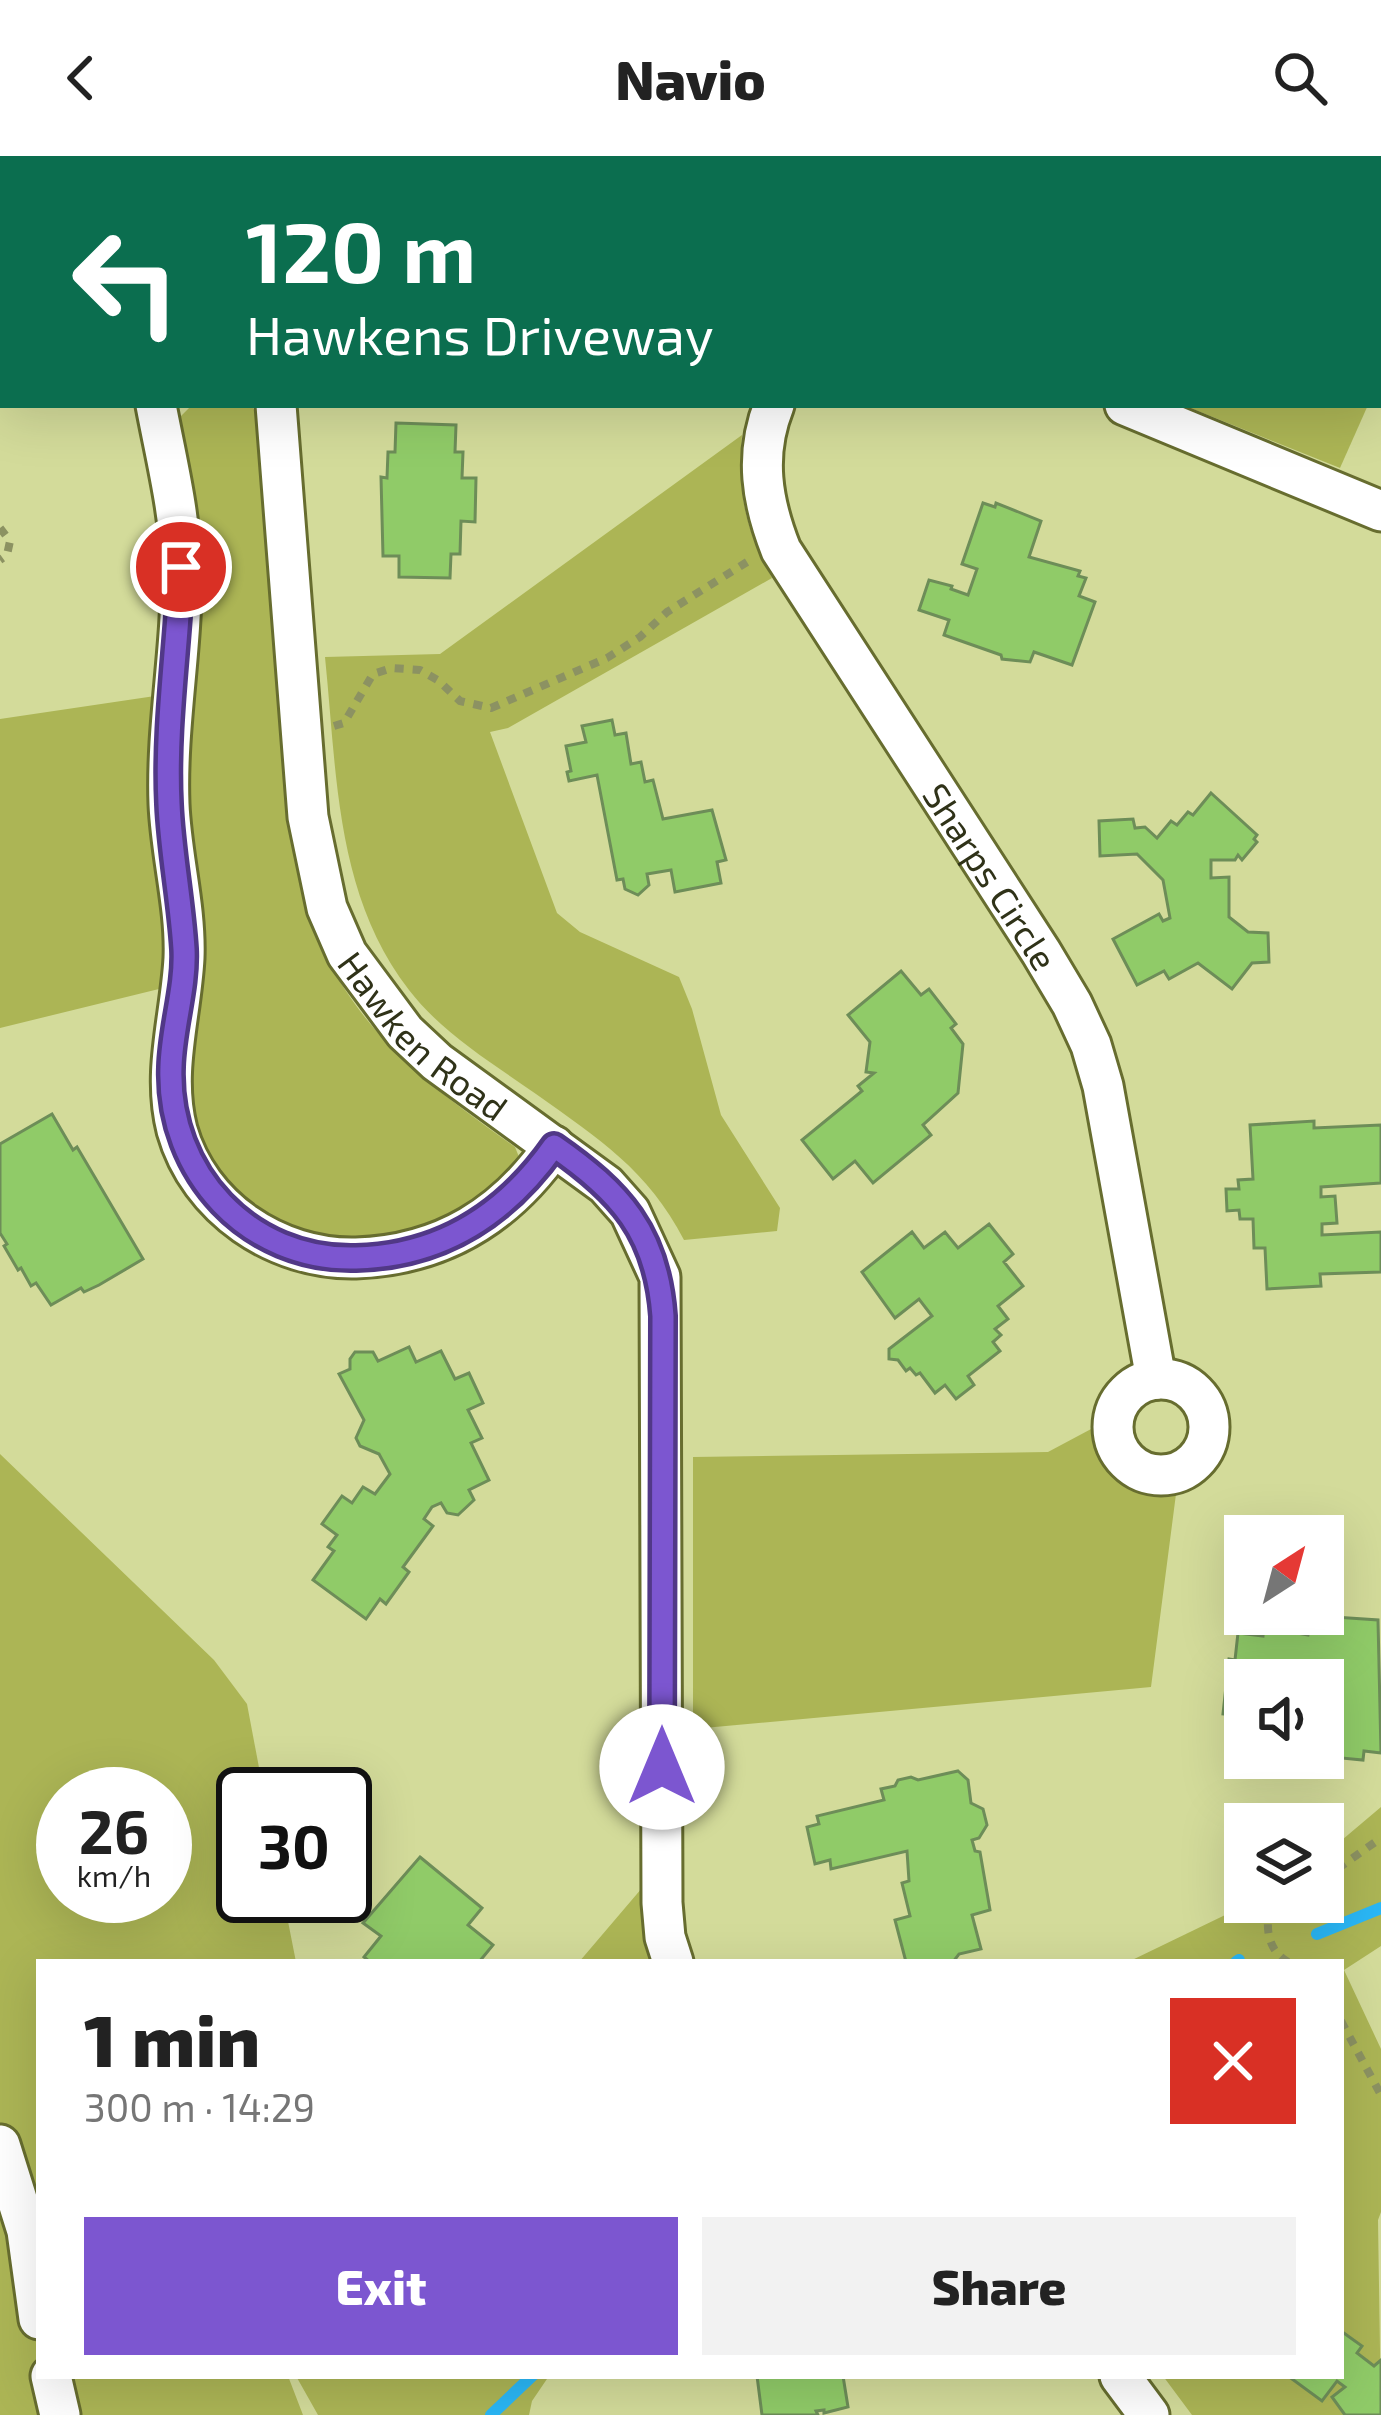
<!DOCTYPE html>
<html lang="en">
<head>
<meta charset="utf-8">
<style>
  :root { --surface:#fff; --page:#f2f2f2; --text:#222; --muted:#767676; --accent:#7c56d0 }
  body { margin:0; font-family:"Exo 2",sans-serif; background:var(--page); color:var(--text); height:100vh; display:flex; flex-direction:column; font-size:45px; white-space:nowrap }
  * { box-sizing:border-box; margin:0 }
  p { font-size:39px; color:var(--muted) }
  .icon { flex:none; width:66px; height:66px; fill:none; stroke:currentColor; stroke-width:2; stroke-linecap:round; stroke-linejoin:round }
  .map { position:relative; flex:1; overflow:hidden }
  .panel { position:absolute; left:36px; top:1803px; width:1308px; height:420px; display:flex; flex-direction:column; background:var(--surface); border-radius:0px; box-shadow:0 12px 48px #0002 }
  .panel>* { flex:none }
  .banner { position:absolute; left:0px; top:0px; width:1383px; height:252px; box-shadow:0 12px 48px #0002; background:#0b6e4f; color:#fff; overflow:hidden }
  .needle { width:78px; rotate:36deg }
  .controls { position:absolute; left:1224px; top:1359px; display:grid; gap:24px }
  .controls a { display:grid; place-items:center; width:120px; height:120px; border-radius:0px; background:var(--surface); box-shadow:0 12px 48px #0002; font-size:60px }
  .speed { position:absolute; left:36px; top:1611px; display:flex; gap:24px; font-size:60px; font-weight:700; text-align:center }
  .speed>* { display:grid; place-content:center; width:156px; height:156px; border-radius:50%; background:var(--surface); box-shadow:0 12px 48px #0002; line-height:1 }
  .speed small { font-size:30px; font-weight:400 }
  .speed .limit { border:6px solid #111; border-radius:18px; background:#fff; color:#111 }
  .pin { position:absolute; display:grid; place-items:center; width:102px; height:102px; color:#fff; margin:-51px; border:6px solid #fff; border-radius:50%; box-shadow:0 3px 12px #0007 }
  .me { position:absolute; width:132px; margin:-66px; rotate:0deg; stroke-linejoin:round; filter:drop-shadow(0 0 9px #0008) }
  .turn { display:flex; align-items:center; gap:42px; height:252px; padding:0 48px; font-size:54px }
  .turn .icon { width:156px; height:156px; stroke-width:2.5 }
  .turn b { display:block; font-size:84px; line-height:102px }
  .round { display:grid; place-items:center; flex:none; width:126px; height:126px; border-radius:0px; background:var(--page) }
  .headline { display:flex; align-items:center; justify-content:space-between; height:204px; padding:0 48px }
  h1 { font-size:72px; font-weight:800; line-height:90px }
  .action { display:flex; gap:24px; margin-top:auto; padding:24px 48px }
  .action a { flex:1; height:138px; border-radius:0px; background:var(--accent); color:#fff; font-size:48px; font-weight:800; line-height:138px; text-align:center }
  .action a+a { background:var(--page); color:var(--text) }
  header { display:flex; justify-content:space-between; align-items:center; height:156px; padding:0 48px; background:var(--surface); font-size:54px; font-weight:800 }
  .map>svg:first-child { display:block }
  .green { fill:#acb555; fill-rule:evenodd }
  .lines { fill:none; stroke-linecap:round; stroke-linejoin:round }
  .stream { stroke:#2ab7f6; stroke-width:12 }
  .building { fill:#90cb68; stroke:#6d8d58; stroke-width:3 }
  .minor-casing { stroke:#676d2f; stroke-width:45 }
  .path { stroke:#8c9262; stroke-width:8; stroke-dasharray:9 9; stroke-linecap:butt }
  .minor { stroke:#fff; stroke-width:39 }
  .route-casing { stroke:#513887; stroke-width:30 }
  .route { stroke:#7c56d0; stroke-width:21 }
  .labels { text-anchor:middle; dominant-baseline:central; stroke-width:12; stroke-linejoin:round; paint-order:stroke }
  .street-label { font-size:36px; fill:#2f3218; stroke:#d3db9a }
</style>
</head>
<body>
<header><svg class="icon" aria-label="back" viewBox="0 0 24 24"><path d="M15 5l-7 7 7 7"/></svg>Navio<svg class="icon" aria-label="search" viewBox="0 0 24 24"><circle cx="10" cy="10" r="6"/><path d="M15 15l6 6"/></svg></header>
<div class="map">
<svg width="1381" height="2259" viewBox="0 0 1381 2259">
  <rect width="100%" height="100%" fill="#d3db9a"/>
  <g class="green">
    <path d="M 955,0 L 1381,0 L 1380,223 L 1380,3 L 952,3 Z"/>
    <path d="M 192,249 L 251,249 L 256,257 L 289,667 C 312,833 383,898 515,991 L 519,1001 C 506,1032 472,1052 441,1064 C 323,1110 221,1074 188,946 L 179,286 L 180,261 Z"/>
    <path d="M 1183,249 L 1368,249 L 1340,312 Z"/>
    <path d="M 742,279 C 738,339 744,369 772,422 L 508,572 L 490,576 L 557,757 L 580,776 L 679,821 L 692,853 L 721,959 L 780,1052 L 777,1075 L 684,1084 C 648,1014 599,983 536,938 C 492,907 442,877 409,834 C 335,738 337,617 325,501 L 440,498 Z"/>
    <path d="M 155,540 L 153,680 L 165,777 L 163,832 L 0,872 L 0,563 Z"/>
    <path d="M 1093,1272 C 1105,1320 1128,1337 1176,1338 L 1151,1531 L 693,1573 L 693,1301 L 1048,1296 Z"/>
    <path d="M 0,1298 L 214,1504 L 247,1548 L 264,1638 L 243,1638 L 243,1740 L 283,1740 L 296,1806 L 39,1806 L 39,2220 L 288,2220 L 303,2259 L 0,2259 ZM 63,1638 L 165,1638 L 165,1740 L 63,1740 Z"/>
    <path d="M 1381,1651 L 1381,1790 L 1344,1814 L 1381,1893 L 1381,2056 L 1378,2064 L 1381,2259 L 1192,2259 L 1163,2220 L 1341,2220 L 1341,1806 L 1128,1806 L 1252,1746 L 1323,1746 L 1323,1700 Z"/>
    <path d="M 642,1732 L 643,1773 L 651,1806 L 579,1806 Z"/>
    <path d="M 296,2220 L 549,2220 L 532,2245 L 529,2259 L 318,2259 Z"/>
  </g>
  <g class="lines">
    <g class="stream">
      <path d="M 1317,1778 L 1381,1752"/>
      <path d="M 1236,1806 L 1239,1804"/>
      <path d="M 491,2259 L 532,2220"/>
    </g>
  </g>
  <g class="building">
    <path d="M 422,0 L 499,0 L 422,3 Z"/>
    <path d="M 396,267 L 456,269 L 455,296 L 463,296 L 462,322 L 476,322 L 475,366 L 461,365 L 460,398 L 451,398 L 450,422 L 399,421 L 399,400 L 383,400 L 381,321 L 387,322 L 388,296 L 395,296 Z"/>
    <path d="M 983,347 L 995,351 L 996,347 L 1041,365 L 1029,401 L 1080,415 L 1078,420 L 1086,422 L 1079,440 L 1095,446 L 1072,509 L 1034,496 L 1030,506 L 1002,503 L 1001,499 L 944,479 L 949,464 L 919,454 L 929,424 L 952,430 L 951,433 L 968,439 L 977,413 L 962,408 Z"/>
    <path d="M 612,564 L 615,579 L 626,577 L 631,608 L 641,606 L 645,626 L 653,624 L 663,663 L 712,654 L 726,704 L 717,706 L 721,727 L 675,736 L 671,714 L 647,718 L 649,729 L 638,739 L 625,733 L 623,723 L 617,724 L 597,619 L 569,625 L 567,616 L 571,615 L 566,590 L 586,586 L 582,570 Z"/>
    <path d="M 1211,637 L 1257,679 L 1254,683 L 1257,686 L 1242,704 L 1238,699 L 1235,704 L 1211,704 L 1211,722 L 1229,721 L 1229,761 L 1248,776 L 1268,777 L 1269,806 L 1252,807 L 1232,833 L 1198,807 L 1169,823 L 1164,815 L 1137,829 L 1113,783 L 1159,758 L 1163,765 L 1170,762 L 1163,724 L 1137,698 L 1100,700 L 1099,665 L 1133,663 L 1135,672 L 1145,671 L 1157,682 L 1171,665 L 1177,669 L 1188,656 L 1193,659 Z"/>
    <path d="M 901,815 L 921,839 L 929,833 L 956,868 L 951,872 L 963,888 L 958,937 L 923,969 L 931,979 L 873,1027 L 855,1005 L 833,1023 L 802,984 L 862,935 L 858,930 L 874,917 L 866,916 L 870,886 L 848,859 Z"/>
    <path d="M 52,958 L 73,994 L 77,991 L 143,1103 L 99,1129 L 84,1136 L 81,1132 L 51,1149 L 36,1127 L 31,1130 L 21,1112 L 18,1114 L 4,1090 L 7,1088 L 0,1077 L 0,988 Z"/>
    <path d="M 1314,965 L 1314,972 L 1381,969 L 1381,1027 L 1321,1031 L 1321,1041 L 1335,1040 L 1337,1067 L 1322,1068 L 1322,1079 L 1381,1076 L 1381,1116 L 1320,1118 L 1321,1130 L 1267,1133 L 1265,1092 L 1254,1092 L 1253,1063 L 1240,1063 L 1239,1054 L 1227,1055 L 1226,1033 L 1239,1033 L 1238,1024 L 1253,1023 L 1250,969 Z"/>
    <path d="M 989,1068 L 1013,1098 L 1004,1106 L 1023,1130 L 998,1150 L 1008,1163 L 995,1173 L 1001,1179 L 993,1186 L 1000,1195 L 968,1220 L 974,1229 L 956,1243 L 945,1229 L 935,1237 L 920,1217 L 916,1219 L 910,1212 L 906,1215 L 898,1204 L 889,1203 L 889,1193 L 932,1160 L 919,1143 L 895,1162 L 862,1116 L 912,1076 L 924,1092 L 945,1076 L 958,1092 Z"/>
    <path d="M 409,1191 L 416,1206 L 441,1195 L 455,1223 L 469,1217 L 483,1247 L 468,1254 L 482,1282 L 471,1287 L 489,1324 L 469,1334 L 474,1344 L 458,1359 L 447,1357 L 441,1347 L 432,1351 L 424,1363 L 433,1370 L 403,1411 L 409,1416 L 386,1448 L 380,1443 L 366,1463 L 313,1424 L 334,1395 L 328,1391 L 337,1379 L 322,1368 L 342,1340 L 352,1347 L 363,1331 L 375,1338 L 390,1318 L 379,1298 L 360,1290 L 356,1282 L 364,1264 L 339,1218 L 350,1213 L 350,1203 L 355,1196 L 373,1196 L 378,1205 Z"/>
    <path d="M 1312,1459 L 1334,1466 L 1335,1461 L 1378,1464 L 1381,1597 L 1364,1595 L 1363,1604 L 1341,1602 L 1342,1590 L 1323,1588 L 1323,1524 L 1245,1524 L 1245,1560 L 1223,1558 L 1229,1503 L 1235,1504 L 1238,1477 L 1263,1480 L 1264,1471 L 1308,1479 Z"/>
    <path d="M 958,1615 L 968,1624 L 971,1647 L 983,1653 L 987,1669 L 979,1682 L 972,1684 L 975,1695 L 980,1696 L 990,1754 L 972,1759 L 981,1793 L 959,1798 L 953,1806 L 906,1806 L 895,1764 L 910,1760 L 902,1727 L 909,1725 L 907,1695 L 831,1713 L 830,1704 L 815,1708 L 807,1671 L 819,1668 L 817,1660 L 884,1644 L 881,1633 L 895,1630 L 898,1624 L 911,1621 L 918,1624 Z"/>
    <path d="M 420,1701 L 482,1752 L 468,1769 L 493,1789 L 479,1806 L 370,1806 L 364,1801 L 381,1780 L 363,1767 Z"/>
    <path d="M 1341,2175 L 1362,2190 L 1357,2197 L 1374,2210 L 1381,2204 L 1381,2259 L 1345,2259 L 1332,2241 L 1345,2231 L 1337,2225 L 1322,2245 L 1288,2220 L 1341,2220 Z"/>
    <path d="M 757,2220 L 843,2220 L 848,2251 L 824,2257 L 824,2254 L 816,2255 L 818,2259 L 762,2259 Z"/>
  </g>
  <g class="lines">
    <g class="minor-casing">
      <g id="minor">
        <path d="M 77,0 L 78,3"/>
        <path d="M 258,0 L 258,3"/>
        <path d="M 847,0 L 850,3"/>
        <path d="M 156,249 C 166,302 180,357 181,411 C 183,490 166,569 169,648 C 171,699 186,751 184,802 C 181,860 162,916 177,974 C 199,1052 277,1104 356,1102 C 443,1099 506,1059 554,990"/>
        <path id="s1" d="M 276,249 L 308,661 L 327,752 L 347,798 L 405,876 L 437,906 L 606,1029 L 630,1056 L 660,1121 L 662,1747 L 665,1781 L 673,1806"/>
        <path id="s2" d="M 774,249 C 754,299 762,346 781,394 L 1041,796 L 1072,848 L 1091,889 L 1103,930 L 1156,1223"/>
        <path d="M 1125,249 L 1381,355"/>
        <circle cx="1161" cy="1271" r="48"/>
        <path d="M 0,1989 L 27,2075 L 39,2163"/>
        <path d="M 51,2220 L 60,2259"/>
        <path d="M 1120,2220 L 1149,2259"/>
      </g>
    </g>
    <g class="path">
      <path d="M 936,3 L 939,0"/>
      <path d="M 0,372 L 10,385 L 7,399 L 0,404"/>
      <path d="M 334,570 L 344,567 L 373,518 L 392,512 L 420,514 L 439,525 L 460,545 L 491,552 L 607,502 L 640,481 L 667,456 L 747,406"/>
      <path d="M 1323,1723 L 1381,1682"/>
      <path d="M 1288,1806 C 1273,1797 1267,1783 1268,1765 L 1289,1746"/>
      <path d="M 1341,1865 L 1381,1939"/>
    </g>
    <use href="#minor" class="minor"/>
  </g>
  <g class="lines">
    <g class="route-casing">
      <path id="route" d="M 181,411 C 178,489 165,570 169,648 C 171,696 181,744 184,793 C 186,832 172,871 171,911 C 167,1017 249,1105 356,1102 C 442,1100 506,1058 554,990 C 620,1036 657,1076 663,1160 L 662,1611"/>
    </g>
    <use href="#route" class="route"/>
  </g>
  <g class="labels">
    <g class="street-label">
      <text stroke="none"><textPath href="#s2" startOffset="537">Sharps Circle</textPath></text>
      <text stroke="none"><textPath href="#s1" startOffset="669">Hawken Road</textPath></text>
    </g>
  </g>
</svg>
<div class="controls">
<a><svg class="needle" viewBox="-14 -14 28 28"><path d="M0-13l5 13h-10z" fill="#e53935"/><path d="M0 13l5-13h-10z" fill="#767676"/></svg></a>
<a><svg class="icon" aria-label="sound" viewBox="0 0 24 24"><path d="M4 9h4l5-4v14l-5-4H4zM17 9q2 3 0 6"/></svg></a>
<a><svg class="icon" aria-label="layers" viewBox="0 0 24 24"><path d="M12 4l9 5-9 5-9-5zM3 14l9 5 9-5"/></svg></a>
</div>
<div class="speed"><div>26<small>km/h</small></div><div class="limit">30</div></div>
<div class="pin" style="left:181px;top:411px;background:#d93025"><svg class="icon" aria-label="arrive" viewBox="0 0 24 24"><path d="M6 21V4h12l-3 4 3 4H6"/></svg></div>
<svg class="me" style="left:662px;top:1611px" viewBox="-20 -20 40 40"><circle r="19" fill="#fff"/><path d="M0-13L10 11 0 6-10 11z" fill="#7c56d0"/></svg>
<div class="banner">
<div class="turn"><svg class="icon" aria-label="left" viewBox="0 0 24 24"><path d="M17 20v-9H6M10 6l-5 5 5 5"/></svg><div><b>120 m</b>Hawkens Driveway</div></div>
</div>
<section class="panel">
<div class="headline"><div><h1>1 min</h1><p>300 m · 14:29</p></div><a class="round" style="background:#d93025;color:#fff"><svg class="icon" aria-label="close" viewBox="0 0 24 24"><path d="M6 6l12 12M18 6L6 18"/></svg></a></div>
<div class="action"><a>Exit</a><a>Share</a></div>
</section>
</div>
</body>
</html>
